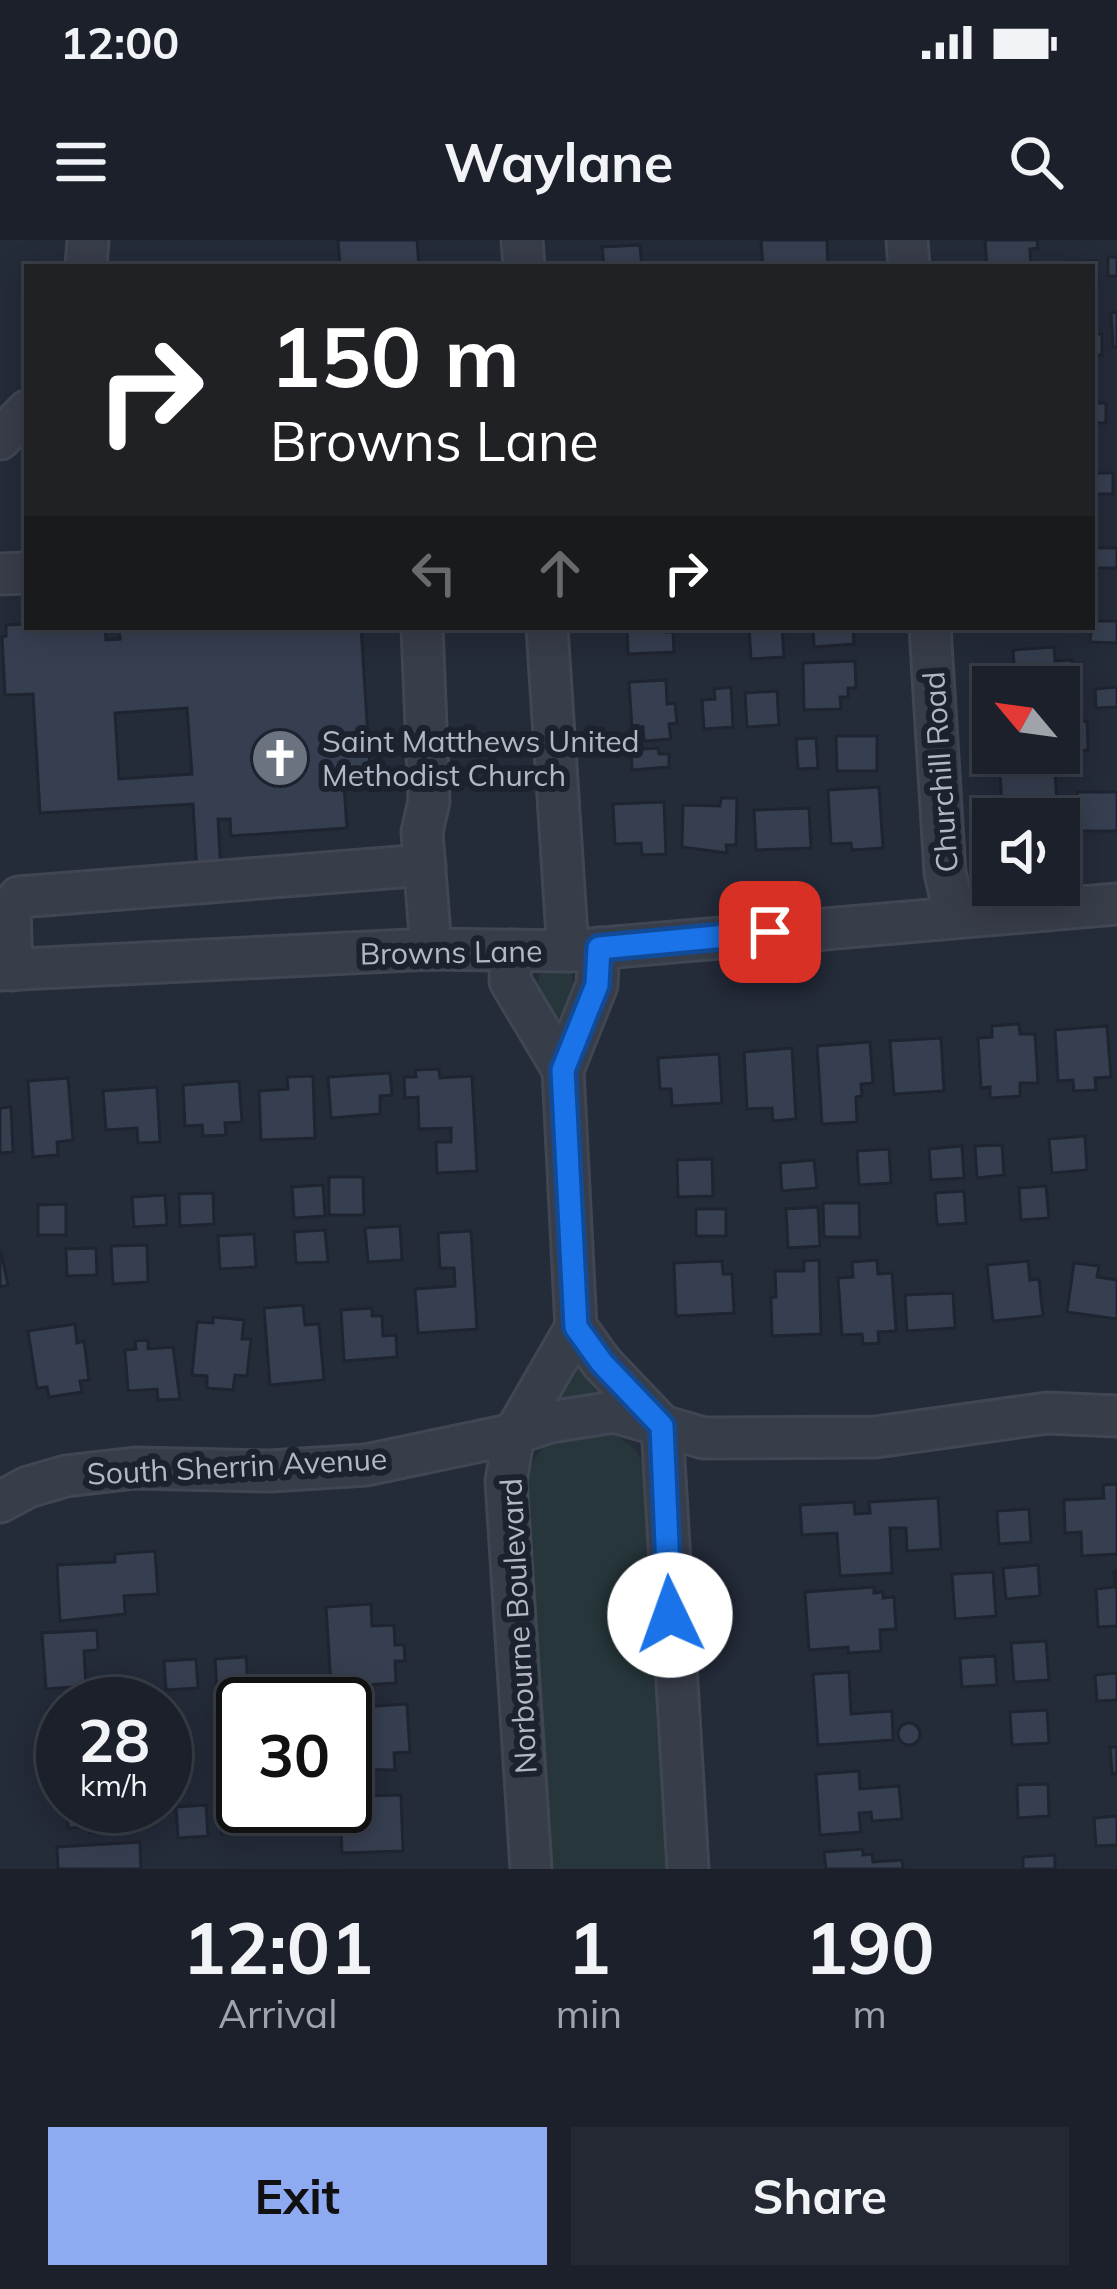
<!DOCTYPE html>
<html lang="en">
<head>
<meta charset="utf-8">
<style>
  :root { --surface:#1b202b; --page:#242833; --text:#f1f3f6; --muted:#a0a3a9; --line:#393e47; --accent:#8eaaf0 }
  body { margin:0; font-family:Mulish,sans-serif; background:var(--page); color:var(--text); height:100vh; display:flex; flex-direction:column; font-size:45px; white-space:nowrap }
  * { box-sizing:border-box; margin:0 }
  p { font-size:39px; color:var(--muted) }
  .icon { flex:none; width:66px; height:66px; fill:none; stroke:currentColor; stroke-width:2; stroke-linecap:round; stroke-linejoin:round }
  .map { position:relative; height:1629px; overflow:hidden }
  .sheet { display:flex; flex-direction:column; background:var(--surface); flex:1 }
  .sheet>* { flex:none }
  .guide { position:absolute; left:24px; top:24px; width:1071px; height:366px; border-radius:0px; box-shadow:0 6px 30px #0003,0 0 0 3px var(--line); background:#202124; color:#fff; overflow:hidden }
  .needle { width:78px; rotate:299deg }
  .controls { position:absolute; left:972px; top:426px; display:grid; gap:24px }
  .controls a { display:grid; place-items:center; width:108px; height:108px; border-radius:0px; background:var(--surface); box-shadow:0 6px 30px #0003,0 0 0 3px var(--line); font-size:60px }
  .speed { position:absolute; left:36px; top:1437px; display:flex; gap:24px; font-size:60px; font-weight:700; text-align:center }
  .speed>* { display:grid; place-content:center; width:156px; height:156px; border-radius:50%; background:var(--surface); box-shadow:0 6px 30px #0003,0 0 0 3px var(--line); line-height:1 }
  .speed small { font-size:30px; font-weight:400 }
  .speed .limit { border:6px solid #111; border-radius:18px; background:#fff; color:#111 }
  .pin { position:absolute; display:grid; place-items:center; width:102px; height:102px; color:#fff; margin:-51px; border-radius:24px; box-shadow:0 6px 18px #0006 }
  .me { position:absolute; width:132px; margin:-66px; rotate:357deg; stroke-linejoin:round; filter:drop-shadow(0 0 9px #0008) }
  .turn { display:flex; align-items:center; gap:42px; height:252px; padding:0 48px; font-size:54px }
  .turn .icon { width:156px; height:156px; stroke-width:2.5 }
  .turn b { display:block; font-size:84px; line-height:102px }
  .lanes { display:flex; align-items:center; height:114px; padding:0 48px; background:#0003; justify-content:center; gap:60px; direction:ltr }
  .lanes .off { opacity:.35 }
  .eta { display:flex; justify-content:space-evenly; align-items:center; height:204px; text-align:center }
  .eta b { font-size:72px; font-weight:700; line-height:84px }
  .primary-button { display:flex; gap:24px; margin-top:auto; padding:24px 48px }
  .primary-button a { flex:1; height:138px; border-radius:0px; background:var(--accent); color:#111; font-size:48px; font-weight:700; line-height:138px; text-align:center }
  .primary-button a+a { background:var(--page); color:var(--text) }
  .status { display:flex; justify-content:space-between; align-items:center; height:84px; padding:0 60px; background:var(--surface); direction:ltr }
  .status svg { height:33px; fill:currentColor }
  header { display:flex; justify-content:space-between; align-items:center; height:156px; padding:0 48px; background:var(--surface); font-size:54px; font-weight:700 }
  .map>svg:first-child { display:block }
  .green { fill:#26363b }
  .building { fill:#363f50; stroke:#1f2431; stroke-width:3; fill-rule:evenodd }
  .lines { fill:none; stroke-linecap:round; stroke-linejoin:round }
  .minor-casing { stroke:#414653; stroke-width:45 }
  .minor { stroke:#383d4a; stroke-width:39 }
  .route-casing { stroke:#114b97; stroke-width:30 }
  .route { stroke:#1a73e8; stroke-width:21 }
  .labels { text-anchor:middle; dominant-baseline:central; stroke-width:12; stroke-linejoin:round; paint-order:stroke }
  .poi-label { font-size:30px; fill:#b3b8c6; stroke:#1d222f; text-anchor:start }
  .street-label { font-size:30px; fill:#b3b8c6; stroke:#1d222f }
</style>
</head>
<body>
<div class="status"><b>12:00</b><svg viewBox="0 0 49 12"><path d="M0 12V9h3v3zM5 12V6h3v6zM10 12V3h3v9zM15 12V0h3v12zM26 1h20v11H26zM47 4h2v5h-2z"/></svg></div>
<header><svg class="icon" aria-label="menu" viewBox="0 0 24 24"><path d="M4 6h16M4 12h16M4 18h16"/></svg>Waylane<svg class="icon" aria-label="search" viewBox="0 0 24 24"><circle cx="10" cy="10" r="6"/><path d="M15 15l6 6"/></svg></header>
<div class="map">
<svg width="1117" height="1629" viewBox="0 0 1117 1629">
  <rect width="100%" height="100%" fill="#242b39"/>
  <g class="green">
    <path d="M 545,725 L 570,730 C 580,755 572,769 562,793 C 548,770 527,749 545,725 Z"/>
    <path d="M 575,1115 L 609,1158 L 555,1162 Z"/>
    <path d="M 608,1189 L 637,1211 L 646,1230 L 675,1629 L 545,1629 L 525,1244 C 541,1192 560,1195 608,1189 Z"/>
  </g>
  <g class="building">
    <path d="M 338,0 L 417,0 L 419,27 L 340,27 Z"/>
    <path d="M 761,0 L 827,0 L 828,27 L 763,27 Z"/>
    <path d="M 985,0 L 1037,0 L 1038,8 L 1030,9 L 1031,25 L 987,27 Z"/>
    <path d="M 640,5 L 642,27 L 604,27 L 602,7 Z"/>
    <rect x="1108" y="17" width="9" height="19"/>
    <path d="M 1096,21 L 1097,40 L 1092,40 L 1092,27 L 1067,27 L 1067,22 Z"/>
    <path d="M 1117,72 L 1117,107 L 1113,107 L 1111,73 Z"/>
    <rect x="1092" y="94" width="10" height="21"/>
    <rect x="1092" y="163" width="14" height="20"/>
    <rect x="1092" y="233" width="21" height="21"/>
    <rect x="1092" y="308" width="25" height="20"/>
    <path d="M 1092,381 L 1117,381 L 1117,403 L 1090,402 Z"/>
    <path d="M 27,384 L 27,387 L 105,387 L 106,400 L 120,399 L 119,387 L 361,387 L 370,528 L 343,530 L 347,588 L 231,596 L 230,579 L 218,579 L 221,632 L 197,633 L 193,564 L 40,573 L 33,454 L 5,455 L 2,397 L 6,396 L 6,385 ZM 187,468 L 192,534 L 119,539 L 115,473 Z"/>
    <path d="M 627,387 L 664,387 L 665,392 L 673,392 L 674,412 L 628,414 Z"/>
    <path d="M 749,387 L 782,387 L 784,417 L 751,419 Z"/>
    <path d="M 813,387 L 853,387 L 854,404 L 814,407 Z"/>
    <path d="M 1054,407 L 1055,421 L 1072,420 L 1074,444 L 1015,447 L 1015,443 L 1007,443 L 1006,427 L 1014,427 L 1013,410 Z"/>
    <path d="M 855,421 L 856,448 L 848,448 L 848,457 L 840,457 L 841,469 L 804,470 L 803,423 Z"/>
    <path d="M 666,440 L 667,464 L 675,463 L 677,483 L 669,484 L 671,499 L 644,501 L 643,487 L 632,488 L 629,442 Z"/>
    <path d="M 731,447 L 733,487 L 704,489 L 702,460 L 715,459 L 714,449 Z"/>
    <path d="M 1117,447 L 1117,467 L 1096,468 L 1095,449 Z"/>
    <path d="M 777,451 L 779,485 L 747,487 L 745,453 Z"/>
    <path d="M 1087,481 L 1088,510 L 1060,512 L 1059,482 Z"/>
    <path d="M 836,496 L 877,496 L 877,531 L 837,531 Z"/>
    <path d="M 816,498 L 818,528 L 798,529 L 796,499 Z"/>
    <path d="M 658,508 L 659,514 L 669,514 L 669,527 L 632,530 L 631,510 Z"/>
    <path d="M 1035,516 L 1036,535 L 1055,533 L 1058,579 L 1003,579 L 1000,535 L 1012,534 L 1011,518 Z"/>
    <path d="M 879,547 L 883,608 L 852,610 L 851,603 L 831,604 L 828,550 Z"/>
    <path d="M 1077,552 L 1117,552 L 1117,591 L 1078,591 Z"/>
    <path d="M 721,558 L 737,558 L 736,605 L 726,605 L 727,613 L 682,607 L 683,565 L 720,566 Z"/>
    <path d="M 664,562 L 666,614 L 642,615 L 641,603 L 615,604 L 613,564 Z"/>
    <path d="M 809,568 L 811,608 L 756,610 L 754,570 Z"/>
    <path d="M 1019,784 L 1020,794 L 1035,794 L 1038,843 L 1020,843 L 1020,856 L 990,858 L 990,847 L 981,848 L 978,798 L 992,797 L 992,786 Z"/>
    <path d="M 1107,786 L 1111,837 L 1095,838 L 1096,850 L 1074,851 L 1073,840 L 1058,841 L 1055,790 Z"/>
    <path d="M 941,798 L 944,851 L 894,854 L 890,801 Z"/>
    <path d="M 870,802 L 873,843 L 861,844 L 862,856 L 856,857 L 857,882 L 822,884 L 817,806 Z"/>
    <path d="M 792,808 L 796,879 L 773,881 L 772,868 L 747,869 L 744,812 Z"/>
    <path d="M 719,814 L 722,863 L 672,866 L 671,849 L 660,849 L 658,818 Z"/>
    <path d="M 439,829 L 440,838 L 472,836 L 477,931 L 437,933 L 436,902 L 451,902 L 451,888 L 419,889 L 418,857 L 405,858 L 404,837 L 416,837 L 415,830 Z"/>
    <path d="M 390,833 L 392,855 L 380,856 L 380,874 L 331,878 L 328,837 Z"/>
    <path d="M 313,836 L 315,898 L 261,900 L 259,851 L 288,849 L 287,837 Z"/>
    <path d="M 68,838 L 73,900 L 57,902 L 58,915 L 33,917 L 28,841 Z"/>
    <path d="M 239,841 L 242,882 L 225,883 L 226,895 L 203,896 L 202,885 L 185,886 L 183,845 Z"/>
    <path d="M 157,847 L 160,902 L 138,903 L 137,888 L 106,890 L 103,851 Z"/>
    <path d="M 11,867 L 13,912 L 0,913 L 0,868 Z"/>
    <path d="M 1085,896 L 1087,930 L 1052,933 L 1049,899 Z"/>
    <path d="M 1002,905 L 1004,935 L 977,938 L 975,906 Z"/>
    <path d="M 962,906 L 964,938 L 931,940 L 929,909 Z"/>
    <path d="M 889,909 L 891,943 L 859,945 L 857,911 Z"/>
    <path d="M 712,919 L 713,956 L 678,957 L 677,920 Z"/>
    <path d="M 814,920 L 817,948 L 782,951 L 780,923 Z"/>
    <path d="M 329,937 L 363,937 L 364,975 L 329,975 Z"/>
    <path d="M 323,945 L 325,976 L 294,978 L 292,947 Z"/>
    <path d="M 1046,946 L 1049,978 L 1021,980 L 1019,948 Z"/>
    <path d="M 964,951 L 966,983 L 937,985 L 935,953 Z"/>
    <path d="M 213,953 L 214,984 L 180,986 L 179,954 Z"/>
    <path d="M 165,955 L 167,985 L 134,987 L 132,957 Z"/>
    <path d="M 823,963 L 859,963 L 860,997 L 824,997 Z"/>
    <path d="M 66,964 L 66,995 L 38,995 L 38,965 Z"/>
    <path d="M 818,967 L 820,1006 L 788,1008 L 786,969 Z"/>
    <rect x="696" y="969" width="30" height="27"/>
    <path d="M 400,986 L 402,1020 L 368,1022 L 365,988 Z"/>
    <path d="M 325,990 L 328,1022 L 296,1023 L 294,992 Z"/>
    <path d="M 471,991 L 477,1089 L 418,1093 L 415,1049 L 455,1046 L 454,1028 L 440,1028 L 438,993 Z"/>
    <path d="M 254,994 L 256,1027 L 220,1029 L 218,996 Z"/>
    <path d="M 147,1005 L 148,1042 L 113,1044 L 111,1006 Z"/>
    <path d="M 96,1008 L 97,1035 L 67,1036 L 66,1009 Z"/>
    <path d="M 1,1012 L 8,1045 L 0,1047 L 0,1013 Z"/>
    <path d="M 819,1020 L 821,1094 L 772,1096 L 771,1057 L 776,1057 L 775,1031 L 804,1031 L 804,1021 Z"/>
    <path d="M 877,1020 L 878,1034 L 892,1033 L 896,1091 L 878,1092 L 879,1103 L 863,1104 L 862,1094 L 842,1095 L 838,1038 L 853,1037 L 852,1022 Z"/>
    <path d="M 722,1021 L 723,1034 L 732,1034 L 734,1073 L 676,1076 L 674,1023 Z"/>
    <path d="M 1028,1021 L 1030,1040 L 1039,1039 L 1043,1076 L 993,1081 L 987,1025 Z"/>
    <path d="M 1074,1023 L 1099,1026 L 1097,1037 L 1117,1040 L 1117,1079 L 1067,1072 Z"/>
    <path d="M 953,1053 L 955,1088 L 907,1091 L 905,1055 Z"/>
    <path d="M 303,1065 L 305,1085 L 319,1084 L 324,1140 L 270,1145 L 264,1068 Z"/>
    <path d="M 372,1068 L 372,1076 L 382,1076 L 383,1096 L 396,1095 L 397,1117 L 344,1121 L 341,1070 Z"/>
    <path d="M 213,1077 L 244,1080 L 242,1099 L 251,1099 L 247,1136 L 235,1135 L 233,1150 L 207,1148 L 207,1136 L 192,1135 L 197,1082 L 213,1083 Z"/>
    <path d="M 75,1084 L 77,1103 L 84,1101 L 89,1140 L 80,1141 L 82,1152 L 49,1157 L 47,1147 L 37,1148 L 28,1091 Z"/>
    <path d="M 148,1100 L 148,1109 L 173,1107 L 180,1159 L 158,1160 L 157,1149 L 128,1151 L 125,1110 L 136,1109 L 135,1101 Z"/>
    <path d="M 1117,1244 L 1117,1314 L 1082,1316 L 1081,1292 L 1065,1293 L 1064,1260 L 1104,1258 L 1103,1245 Z"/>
    <path d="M 938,1258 L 941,1309 L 907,1311 L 906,1288 L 890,1288 L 892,1333 L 840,1336 L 837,1293 L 802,1295 L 800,1265 L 854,1262 L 855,1274 L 870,1273 L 869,1262 Z"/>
    <path d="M 1029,1269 L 1031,1302 L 999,1304 L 997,1271 Z"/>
    <path d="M 155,1311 L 158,1354 L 124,1356 L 125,1374 L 60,1381 L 57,1325 L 115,1322 L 115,1314 Z"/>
    <path d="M 1038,1325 L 1040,1356 L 1006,1359 L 1003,1328 Z"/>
    <path d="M 1117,1330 L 1117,1386 L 1098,1387 L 1096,1349 L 1115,1347 L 1114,1331 Z"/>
    <path d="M 993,1332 L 996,1376 L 955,1379 L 952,1334 Z"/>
    <path d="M 874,1347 L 874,1353 L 883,1352 L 883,1358 L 894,1357 L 896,1389 L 880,1390 L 881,1411 L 848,1413 L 848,1407 L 809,1410 L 805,1352 Z"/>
    <path d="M 371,1364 L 372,1386 L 394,1385 L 395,1405 L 404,1405 L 405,1421 L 395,1421 L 396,1443 L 331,1447 L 326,1367 Z"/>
    <path d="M 97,1390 L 98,1410 L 84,1411 L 86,1446 L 46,1449 L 42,1393 Z"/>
    <path d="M 1046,1401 L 1049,1440 L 1014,1442 L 1011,1403 Z"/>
    <path d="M 995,1416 L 997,1445 L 962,1447 L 960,1418 Z"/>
    <path d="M 246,1417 L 248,1446 L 217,1449 L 215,1419 Z"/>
    <path d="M 196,1419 L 198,1448 L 166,1450 L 164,1421 Z"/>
    <path d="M 849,1432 L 851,1474 L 892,1471 L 893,1500 L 818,1505 L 813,1434 Z"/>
    <path d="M 1117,1433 L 1117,1460 L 1097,1461 L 1095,1435 Z"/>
    <path d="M 407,1464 L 410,1512 L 394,1513 L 395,1530 L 345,1529 L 345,1468 Z"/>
    <path d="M 63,1467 L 63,1515 L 50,1516 L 47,1468 Z"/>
    <path d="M 1047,1470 L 1049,1503 L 1012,1505 L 1010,1472 Z"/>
    <circle cx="909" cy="1494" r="11"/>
    <path d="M 243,1500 L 243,1529 L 223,1530 L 221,1502 Z"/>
    <path d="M 1110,1507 L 1117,1507 L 1117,1533 L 1112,1534 Z"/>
    <path d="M 63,1531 L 63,1566 L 53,1566 L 51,1532 Z"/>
    <path d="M 859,1531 L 860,1549 L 899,1546 L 902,1579 L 872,1581 L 871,1572 L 859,1573 L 861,1592 L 820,1595 L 816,1534 Z"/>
    <path d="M 1048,1544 L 1049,1576 L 1018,1578 L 1017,1545 Z"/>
    <path d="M 243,1552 L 243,1566 L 256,1566 L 257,1593 L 221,1594 L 219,1553 Z"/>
    <path d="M 401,1555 L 403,1611 L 342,1613 L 340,1569 L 360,1568 L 359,1556 Z"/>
    <path d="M 206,1565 L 208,1596 L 178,1598 L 176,1567 Z"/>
    <path d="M 67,1566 L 110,1566 L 112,1591 L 90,1593 L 90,1587 L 68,1588 Z"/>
    <path d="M 1117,1576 L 1117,1605 L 1096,1606 L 1094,1578 Z"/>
    <path d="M 140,1602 L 141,1629 L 58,1629 L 57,1607 Z"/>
    <path d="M 863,1609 L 863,1615 L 872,1614 L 873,1622 L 902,1620 L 903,1629 L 826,1629 L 824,1612 Z"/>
    <path d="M 1055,1615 L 1055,1629 L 1023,1629 L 1023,1617 Z"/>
  </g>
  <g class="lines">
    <g class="minor-casing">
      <g id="minor">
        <path d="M 522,0 L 524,27"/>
        <path d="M 907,0 L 909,27"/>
        <path d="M 86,27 L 88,0"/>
        <path d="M 0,199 L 27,171"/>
        <path d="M 0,334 L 27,333"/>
        <path d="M 422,387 L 429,561 L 422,592 L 431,709"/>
        <path d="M 547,387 L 568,711"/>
        <path d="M 930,387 L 945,633 L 955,675"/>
        <path d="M 511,710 L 510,741 L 563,830"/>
        <path d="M 0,730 L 431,709 L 568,711 L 1117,664"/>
        <path d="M 12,730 L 10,670 L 19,657 L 425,625"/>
        <path d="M 576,1087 L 602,1123 L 662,1186 L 688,1629"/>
        <path d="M 0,1262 L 28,1247 L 66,1236 L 135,1228 L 270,1231 L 366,1225 L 514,1194 L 550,1182 L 614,1172 L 704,1198 L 876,1197 L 1047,1173 L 1117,1176"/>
        <path d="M 531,1629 L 506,1241 L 514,1194 L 576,1087 L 563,830 L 597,745 L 599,708"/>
      </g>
    </g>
    <use href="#minor" class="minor"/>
  </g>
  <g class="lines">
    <g class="route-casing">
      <path id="route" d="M 670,1375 L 662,1186 L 602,1123 L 576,1087 L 563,830 L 597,745 L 599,708 L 770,692"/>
    </g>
    <use href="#route" class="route"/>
  </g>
  <defs>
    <g id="church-disc" transform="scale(3)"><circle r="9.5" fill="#6b7280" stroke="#1d222f"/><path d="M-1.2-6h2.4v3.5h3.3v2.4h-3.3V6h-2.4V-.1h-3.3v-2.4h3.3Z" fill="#fff"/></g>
  </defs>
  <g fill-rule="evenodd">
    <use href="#church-disc" x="280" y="518"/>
  </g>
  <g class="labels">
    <g class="poi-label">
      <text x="322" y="501">Saint Matthews United<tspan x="322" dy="34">Methodist Church</tspan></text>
    </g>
    <g class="street-label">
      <text transform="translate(940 532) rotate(-94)">Churchill Road</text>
      <text transform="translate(451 712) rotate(-1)">Browns Lane</text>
      <text transform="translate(237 1226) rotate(-3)">South Sherrin Avenue</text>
      <text transform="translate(518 1386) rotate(-93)">Norbourne Boulevard</text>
    </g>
  </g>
</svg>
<div class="controls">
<a><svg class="needle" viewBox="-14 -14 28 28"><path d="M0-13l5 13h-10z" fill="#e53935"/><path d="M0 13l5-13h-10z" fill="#a0a3a9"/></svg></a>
<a><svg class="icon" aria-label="sound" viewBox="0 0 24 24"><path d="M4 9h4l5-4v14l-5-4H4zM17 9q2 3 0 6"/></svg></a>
</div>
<div class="speed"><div>28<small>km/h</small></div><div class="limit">30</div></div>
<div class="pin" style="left:770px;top:692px;background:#d93025"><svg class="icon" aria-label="arrive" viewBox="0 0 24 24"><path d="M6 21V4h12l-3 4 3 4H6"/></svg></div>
<svg class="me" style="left:670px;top:1375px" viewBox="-20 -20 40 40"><circle r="19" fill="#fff"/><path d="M0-13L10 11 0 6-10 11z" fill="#1a73e8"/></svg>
<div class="guide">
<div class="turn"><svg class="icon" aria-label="right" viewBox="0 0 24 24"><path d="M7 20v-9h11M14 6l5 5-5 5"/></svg><div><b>150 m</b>Browns Lane</div></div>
<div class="lanes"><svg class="icon off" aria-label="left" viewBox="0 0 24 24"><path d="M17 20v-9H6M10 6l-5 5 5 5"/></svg><svg class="icon off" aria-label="ahead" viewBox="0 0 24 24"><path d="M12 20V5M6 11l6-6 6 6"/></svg><svg class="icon" aria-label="right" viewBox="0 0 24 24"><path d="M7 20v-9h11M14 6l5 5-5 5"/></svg></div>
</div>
</div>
<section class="sheet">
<div class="eta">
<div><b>12:01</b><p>Arrival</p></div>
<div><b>1</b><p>min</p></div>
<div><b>190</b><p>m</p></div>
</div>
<div class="primary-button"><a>Exit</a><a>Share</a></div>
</section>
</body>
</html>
